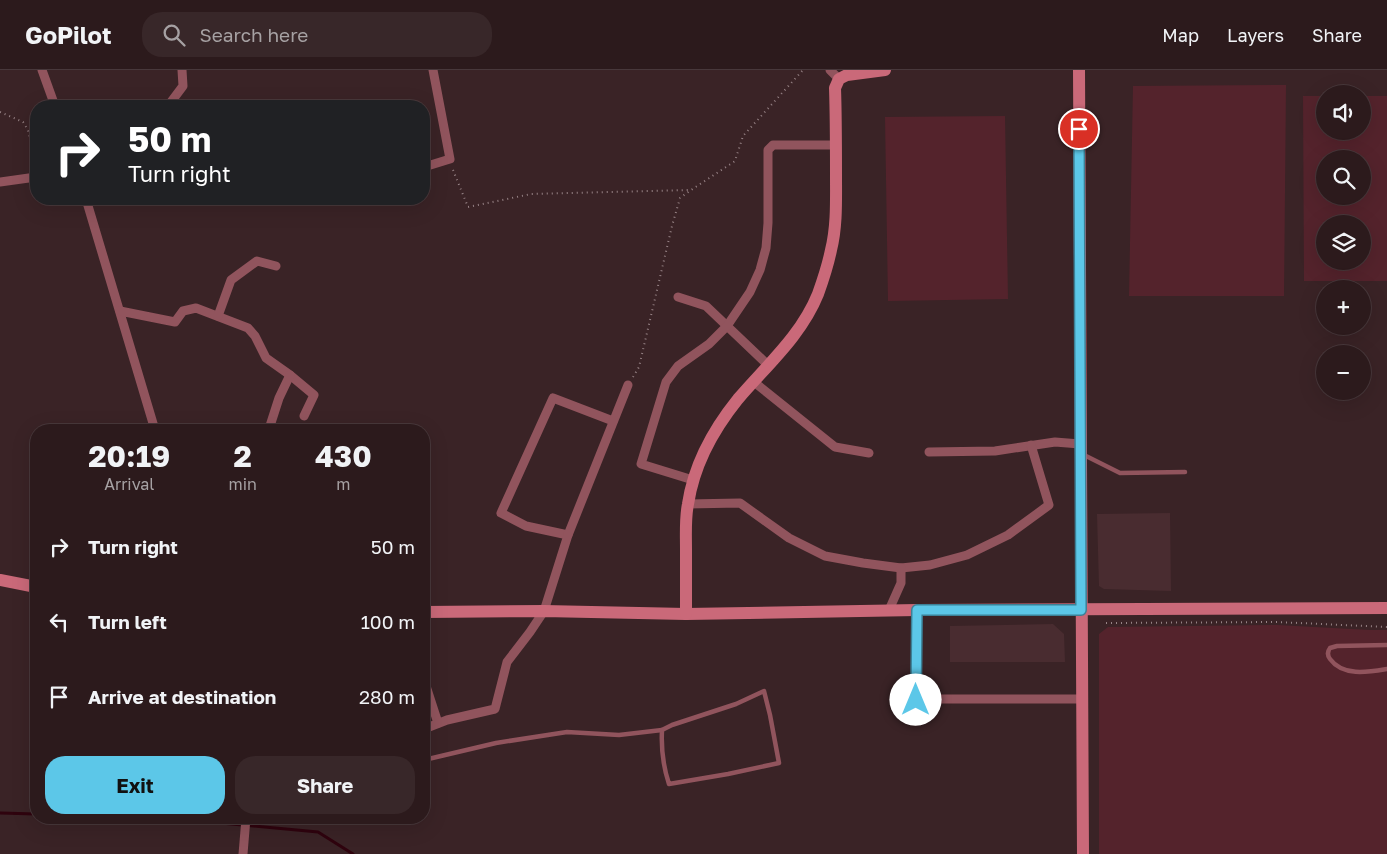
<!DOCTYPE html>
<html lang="en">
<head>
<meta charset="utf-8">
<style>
  :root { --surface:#2c1a1c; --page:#382729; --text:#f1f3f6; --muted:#a6a1a3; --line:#48383b; --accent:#5cc7e8 }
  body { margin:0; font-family:"Golos Text",sans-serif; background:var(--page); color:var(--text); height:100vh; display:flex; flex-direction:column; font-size:19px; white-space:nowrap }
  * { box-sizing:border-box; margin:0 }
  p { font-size:16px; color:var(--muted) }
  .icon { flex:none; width:28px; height:28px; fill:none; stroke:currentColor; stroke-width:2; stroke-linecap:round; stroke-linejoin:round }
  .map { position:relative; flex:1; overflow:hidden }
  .panel { position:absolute; left:30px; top:354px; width:400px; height:400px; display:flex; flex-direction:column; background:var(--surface); border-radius:20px; box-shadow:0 5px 20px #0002,0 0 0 1px var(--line) }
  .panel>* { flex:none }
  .guide { position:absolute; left:30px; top:30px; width:400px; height:105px; border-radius:20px; box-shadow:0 5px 20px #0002,0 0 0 1px var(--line); background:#202124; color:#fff; overflow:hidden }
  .controls { position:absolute; left:1316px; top:15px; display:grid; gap:10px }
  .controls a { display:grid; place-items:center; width:55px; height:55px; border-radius:50%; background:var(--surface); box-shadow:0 5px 20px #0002,0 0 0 1px var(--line); font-size:25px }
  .pin { position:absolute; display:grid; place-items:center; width:42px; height:42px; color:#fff; margin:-21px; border:2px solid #fff; border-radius:50%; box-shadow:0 1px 5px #0007 }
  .me { position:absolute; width:55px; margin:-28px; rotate:0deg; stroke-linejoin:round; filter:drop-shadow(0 0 4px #0008) }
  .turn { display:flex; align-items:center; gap:18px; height:105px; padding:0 15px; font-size:22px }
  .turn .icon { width:65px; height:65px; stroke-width:2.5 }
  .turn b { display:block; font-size:35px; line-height:42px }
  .eta { display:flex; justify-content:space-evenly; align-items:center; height:85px; text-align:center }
  .eta b { font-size:30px; font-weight:700; line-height:35px }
  .primary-button { display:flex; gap:10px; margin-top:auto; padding:10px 15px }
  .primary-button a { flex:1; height:58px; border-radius:20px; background:var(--accent); color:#111; font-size:20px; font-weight:700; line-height:58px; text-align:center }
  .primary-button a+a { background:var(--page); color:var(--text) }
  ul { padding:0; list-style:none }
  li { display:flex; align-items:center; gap:15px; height:75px; padding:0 15px }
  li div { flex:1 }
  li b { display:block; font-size:19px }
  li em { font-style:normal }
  header { display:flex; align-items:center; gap:30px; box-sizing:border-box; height:70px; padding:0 25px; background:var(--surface); border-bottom:1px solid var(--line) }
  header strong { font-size:24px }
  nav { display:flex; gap:28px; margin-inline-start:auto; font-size:18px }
  .search { width:350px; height:45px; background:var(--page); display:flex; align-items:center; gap:12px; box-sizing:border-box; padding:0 18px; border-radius:20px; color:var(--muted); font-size:19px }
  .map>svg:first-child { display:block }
  .built { fill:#492c30 }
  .green { fill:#54232c; fill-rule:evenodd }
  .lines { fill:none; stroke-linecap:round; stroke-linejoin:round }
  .stream { stroke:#2f030e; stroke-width:3 }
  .path { stroke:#978386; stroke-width:2; stroke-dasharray:1 4; stroke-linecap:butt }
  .lane { stroke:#91545d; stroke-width:4.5 }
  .street { stroke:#91545d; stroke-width:9 }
  .secondary { stroke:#ca6979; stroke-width:12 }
  .route-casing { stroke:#3c8197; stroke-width:12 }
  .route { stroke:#5cc7e8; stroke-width:9 }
</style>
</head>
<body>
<header>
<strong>GoPilot</strong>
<div class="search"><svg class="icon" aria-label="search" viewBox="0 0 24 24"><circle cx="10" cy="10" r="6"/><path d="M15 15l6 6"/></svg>Search here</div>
<nav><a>Map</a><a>Layers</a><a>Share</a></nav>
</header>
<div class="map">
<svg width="1387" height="784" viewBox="0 0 1387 784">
  <rect width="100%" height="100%" fill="#3a2326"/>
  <g class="built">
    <path d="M 1170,443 L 1171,521 L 1104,519 L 1099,516 L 1097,444 Z"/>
    <path d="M 1053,554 L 1064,564 L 1065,592 L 950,592 L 950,556 Z"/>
  </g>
  <g class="green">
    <path d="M 1286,15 L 1284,226 L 1129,226 L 1133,16 Z"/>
    <path d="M 1303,26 L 1325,26 L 1325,61 L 1362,61 L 1363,26 L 1387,26 L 1387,211 L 1304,211 ZM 1325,89 L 1362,89 L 1362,126 L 1325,126 ZM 1325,154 L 1362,154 L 1362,191 L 1325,191 Z"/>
    <path d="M 1005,46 L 1008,229 L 888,231 L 885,47 Z"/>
    <path d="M 1277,555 L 1370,560 L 1387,560 L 1387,784 L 1099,784 L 1099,564 L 1108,557 Z"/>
  </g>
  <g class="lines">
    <g class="stream">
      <path d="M 0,743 L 36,744"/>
      <path d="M 118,748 L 188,750 L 318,762 L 353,784"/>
    </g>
    <g class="path">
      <path d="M 0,42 L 23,52 L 28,60 L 36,93"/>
      <path d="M 453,100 L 468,137 L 531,124 L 691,120"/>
      <path d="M 633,307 L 639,297 L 672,156 L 680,128 L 691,120 L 735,91 L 743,66 L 803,0"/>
      <path d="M 1106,553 L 1277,552 L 1387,557"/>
    </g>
    <g class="lane">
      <path d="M 1084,385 L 1120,403 L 1185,402"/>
      <path d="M 1387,575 L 1337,576 L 1330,578 C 1327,582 1327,585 1330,589 C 1343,607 1369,602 1387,599"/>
      <path d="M 764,621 L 770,645 L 779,693 L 728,704 L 669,714 C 663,696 661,679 662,660 L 672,655 L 736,634 Z"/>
      <path d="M 424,690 L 496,673 L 567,662 L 619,665 L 662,660"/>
    </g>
    <g class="street">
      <path d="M 42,0 L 55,36"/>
      <path d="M 830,0 L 839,9"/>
      <path d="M 168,36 L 183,16 L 182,0"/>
      <path d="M 424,97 L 450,89 L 433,0"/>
      <path d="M 0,112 L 36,107"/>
      <path d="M 86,129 L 155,360"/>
      <path d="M 678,227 L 706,236 L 769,296"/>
      <path d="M 120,241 L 175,252 L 183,241 L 196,238 L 248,258 L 255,266 L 266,288 L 290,305 L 314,325 L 304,346"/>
      <path d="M 218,246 L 231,210 L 257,191 L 276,196"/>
      <path d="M 754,312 L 835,377 L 869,383"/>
      <path d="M 269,359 L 279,328 L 290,305"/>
      <path d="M 929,382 L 995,381 L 1055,372 L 1080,374"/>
      <path d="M 693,410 L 641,394 L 666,312 L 678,296 L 709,274 L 727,256 L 750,222 L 760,200 L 766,178 L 768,153 L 768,80 L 773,75 L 836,75"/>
      <path d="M 687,434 L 740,433 L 789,468 L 825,486 L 863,493 L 901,498 L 930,495 L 967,485 L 1008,465 L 1049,435 L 1031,375"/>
      <path d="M 568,465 L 526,456 L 501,443 L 553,328 L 613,351"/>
      <path d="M 889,540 L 901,513 L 901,498"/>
      <path d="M 917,540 L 916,629 L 1082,629"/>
      <path d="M 424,610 L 438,653"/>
      <path d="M 424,659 L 447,650 L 495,639 L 507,592 L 530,562 L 544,541 L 568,465 L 628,315"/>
      <path d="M 243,784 L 246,748"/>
    </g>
    <g class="secondary">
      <path d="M 1079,0 L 1083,784"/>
      <path d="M 0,510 L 36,517"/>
      <path d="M 424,542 L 544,541 L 686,544 L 917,540 L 1387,538"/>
      <path d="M 686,544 C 686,522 686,501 686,479 C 686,464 685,448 688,434 C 694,394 713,360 738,329 C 767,295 801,266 818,224 C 823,210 828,195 831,180 C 837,156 836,130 836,105 C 836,76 836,47 835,18 L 839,9 L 847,5 L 885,0"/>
    </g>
  </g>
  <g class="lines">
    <g class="route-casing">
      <path id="route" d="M 916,630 L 917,540 L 1081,540 L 1079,59"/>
    </g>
    <use href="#route" class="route"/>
  </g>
</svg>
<div class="controls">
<a><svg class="icon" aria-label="sound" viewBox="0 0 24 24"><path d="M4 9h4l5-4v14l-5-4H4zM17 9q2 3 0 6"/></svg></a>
<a><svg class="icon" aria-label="search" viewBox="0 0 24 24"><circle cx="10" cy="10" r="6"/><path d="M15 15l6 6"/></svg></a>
<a><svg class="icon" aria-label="layers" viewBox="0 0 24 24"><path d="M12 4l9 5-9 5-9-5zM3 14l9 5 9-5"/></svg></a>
<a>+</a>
<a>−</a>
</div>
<div class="pin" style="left:1079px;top:59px;background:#d93025"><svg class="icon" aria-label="arrive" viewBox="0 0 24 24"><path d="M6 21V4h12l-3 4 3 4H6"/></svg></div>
<svg class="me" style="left:916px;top:630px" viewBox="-20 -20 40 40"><circle r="19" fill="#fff"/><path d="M0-13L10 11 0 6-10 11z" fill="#5cc7e8"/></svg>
<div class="guide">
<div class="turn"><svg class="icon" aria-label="right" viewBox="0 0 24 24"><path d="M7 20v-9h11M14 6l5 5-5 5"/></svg><div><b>50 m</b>Turn right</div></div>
</div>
<section class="panel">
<div class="eta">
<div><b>20:19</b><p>Arrival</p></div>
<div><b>2</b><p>min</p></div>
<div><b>430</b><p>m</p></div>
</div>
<ul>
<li><svg class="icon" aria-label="right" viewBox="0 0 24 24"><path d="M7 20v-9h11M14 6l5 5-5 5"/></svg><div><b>Turn right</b></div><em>50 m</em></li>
<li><svg class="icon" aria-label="left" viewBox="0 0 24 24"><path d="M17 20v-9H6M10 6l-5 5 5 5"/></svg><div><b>Turn left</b></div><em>100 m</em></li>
<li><svg class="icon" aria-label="arrive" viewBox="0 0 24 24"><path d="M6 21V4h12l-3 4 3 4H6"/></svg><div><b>Arrive at destination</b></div><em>280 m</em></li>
</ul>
<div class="primary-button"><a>Exit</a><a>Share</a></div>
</section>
</div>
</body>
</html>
